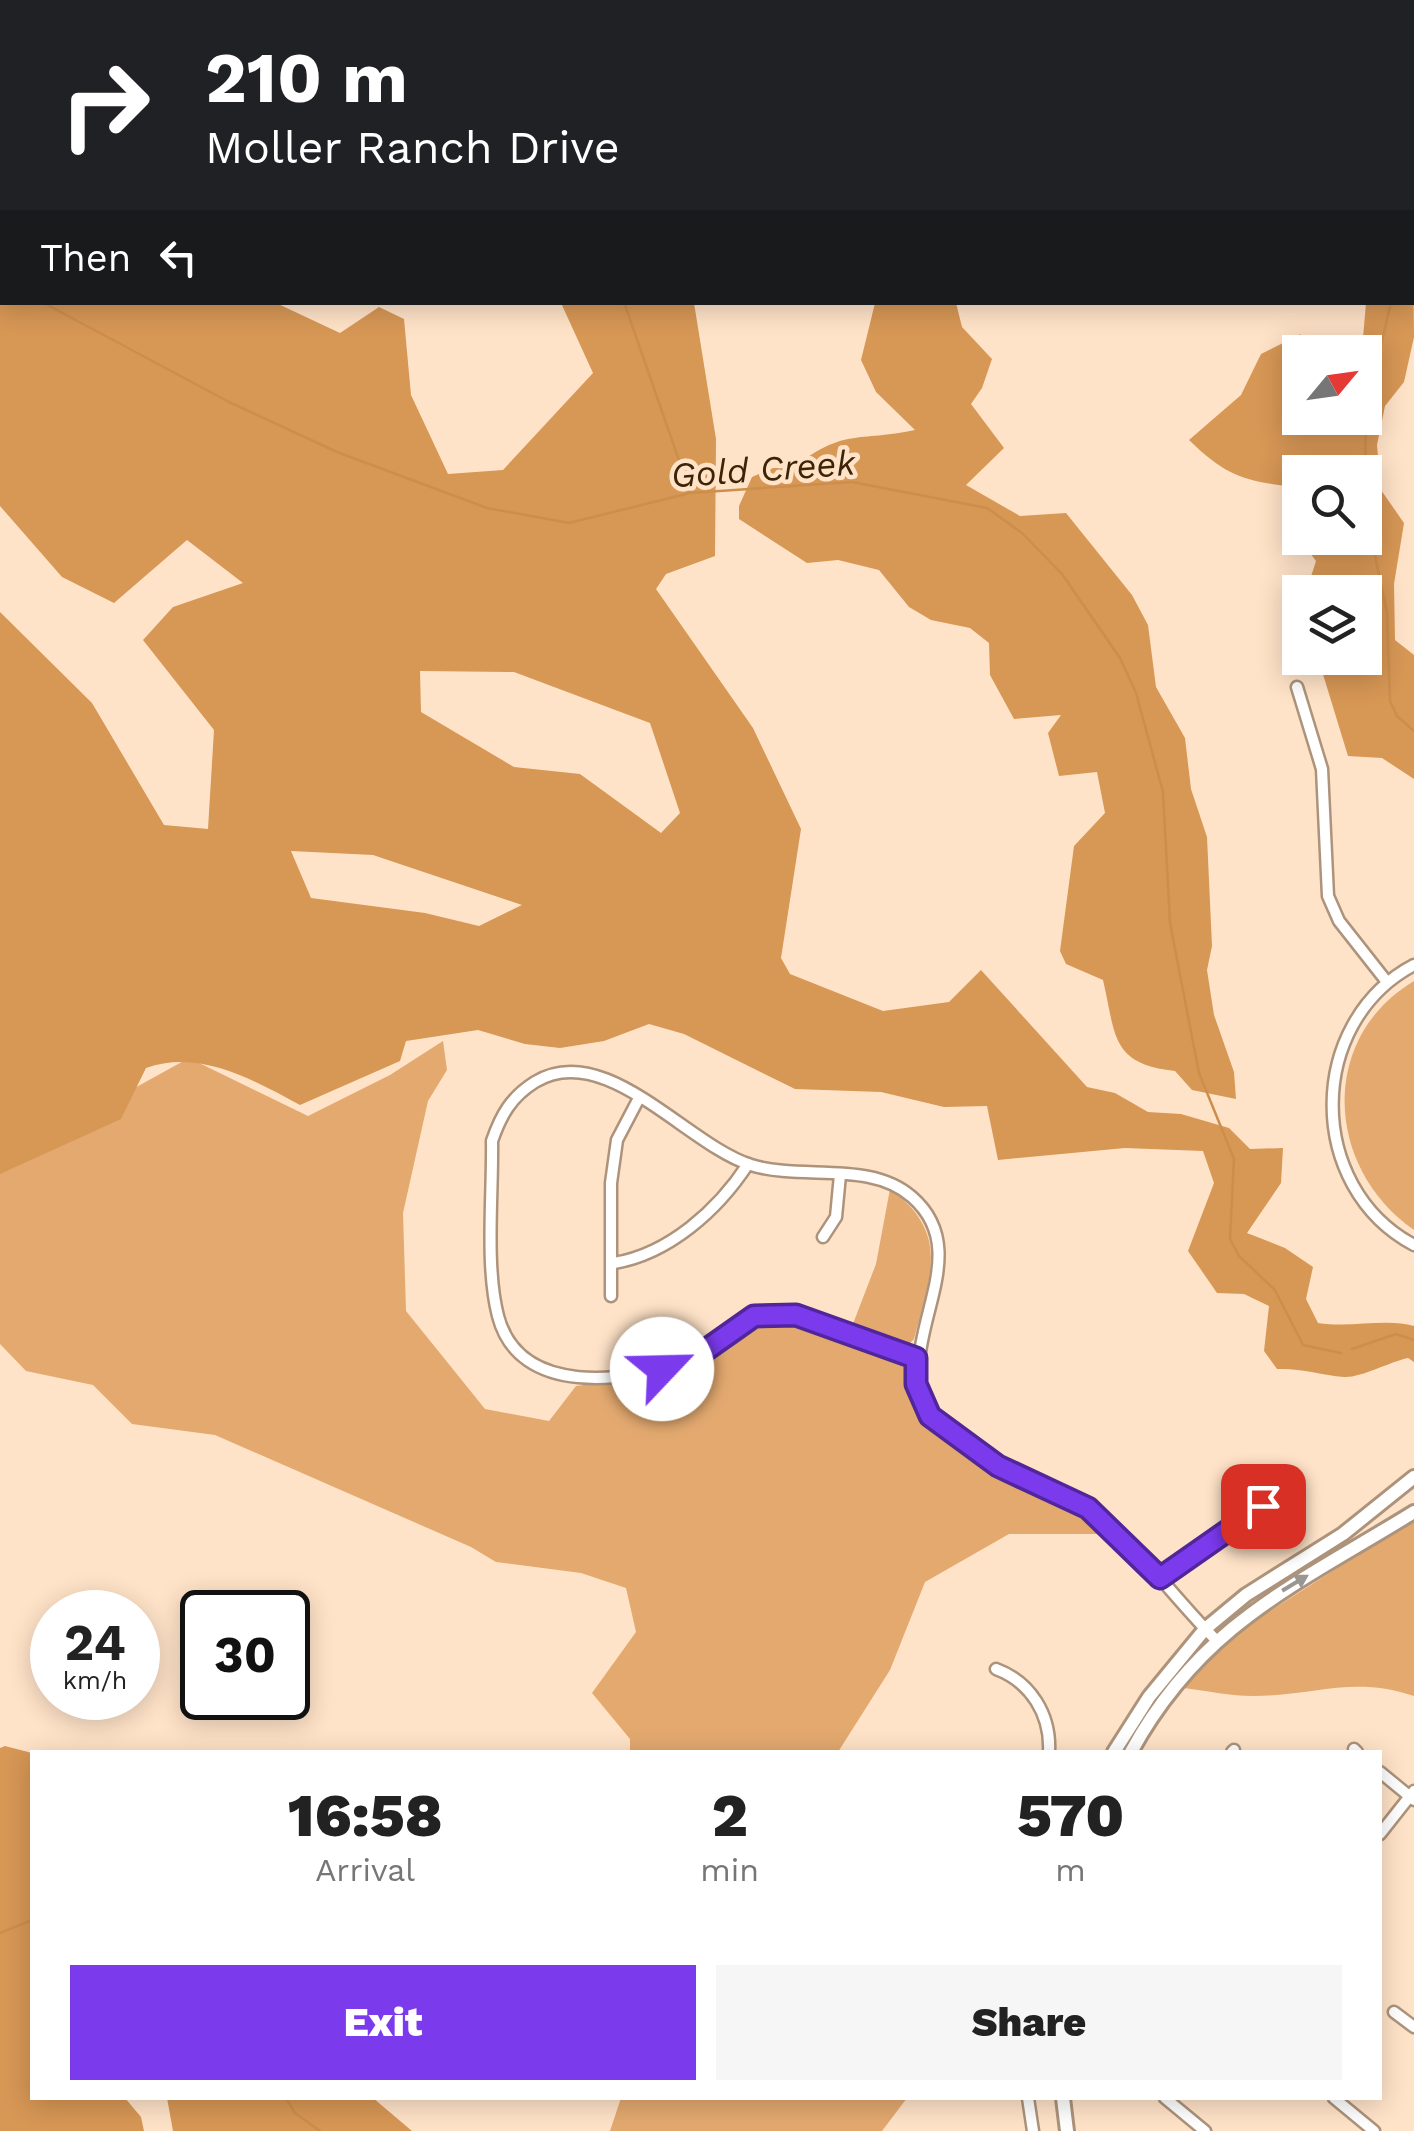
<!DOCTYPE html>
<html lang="en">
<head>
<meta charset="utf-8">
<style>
  :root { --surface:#fff; --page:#f6f6f6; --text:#222; --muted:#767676; --accent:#7c3aed }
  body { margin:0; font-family:"Work Sans",sans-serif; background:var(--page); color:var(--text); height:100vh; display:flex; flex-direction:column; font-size:38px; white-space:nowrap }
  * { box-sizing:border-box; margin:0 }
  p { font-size:32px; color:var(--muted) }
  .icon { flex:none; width:55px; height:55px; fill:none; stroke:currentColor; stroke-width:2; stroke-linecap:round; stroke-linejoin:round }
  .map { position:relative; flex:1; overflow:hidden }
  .details { position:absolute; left:30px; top:1750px; width:1352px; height:350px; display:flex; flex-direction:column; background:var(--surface); border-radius:0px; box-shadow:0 5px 25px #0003 }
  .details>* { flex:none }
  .guide { position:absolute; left:0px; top:0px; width:1415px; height:305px; box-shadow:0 5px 25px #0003; background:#202124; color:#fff; overflow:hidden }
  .needle { width:65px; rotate:61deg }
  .buttons { position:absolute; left:1282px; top:335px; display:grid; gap:20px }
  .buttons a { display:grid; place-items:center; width:100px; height:100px; border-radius:0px; background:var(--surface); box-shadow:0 5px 25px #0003; font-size:50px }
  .speed { position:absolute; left:30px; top:1590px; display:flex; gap:20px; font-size:50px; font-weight:700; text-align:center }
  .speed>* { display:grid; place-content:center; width:130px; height:130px; border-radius:50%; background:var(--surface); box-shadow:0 5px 25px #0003; line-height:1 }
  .speed small { font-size:25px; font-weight:400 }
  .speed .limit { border:5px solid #111; border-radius:15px; background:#fff; color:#111 }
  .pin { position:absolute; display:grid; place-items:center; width:85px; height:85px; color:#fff; margin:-42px; border-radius:20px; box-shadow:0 5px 15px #0006 }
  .me { position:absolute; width:110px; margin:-55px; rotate:66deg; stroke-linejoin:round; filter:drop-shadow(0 0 8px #0008) }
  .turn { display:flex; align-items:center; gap:35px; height:210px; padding:0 40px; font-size:45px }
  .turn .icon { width:130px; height:130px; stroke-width:2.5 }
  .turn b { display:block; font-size:70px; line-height:85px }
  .then { display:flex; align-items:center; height:95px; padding:0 40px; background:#0003; gap:20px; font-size:38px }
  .eta { display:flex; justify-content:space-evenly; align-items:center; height:170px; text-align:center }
  .eta b { font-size:60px; font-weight:800; line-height:70px }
  .primary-button { display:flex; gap:20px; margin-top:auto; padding:20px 40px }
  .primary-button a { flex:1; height:115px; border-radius:0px; background:var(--accent); color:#fff; font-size:40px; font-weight:800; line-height:115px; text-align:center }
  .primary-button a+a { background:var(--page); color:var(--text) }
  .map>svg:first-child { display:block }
  .green { fill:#e3a96f }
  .forest { fill:#d79755; fill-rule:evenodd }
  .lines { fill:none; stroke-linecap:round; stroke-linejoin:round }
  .stream { stroke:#cd8e4c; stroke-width:2.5 }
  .minor-casing { stroke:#ad937b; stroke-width:15 }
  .major-casing { stroke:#ad937b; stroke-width:18 }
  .minor { stroke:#fff; stroke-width:10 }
  .major { stroke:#fff; stroke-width:12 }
  .oneway { fill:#9a9692 }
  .route-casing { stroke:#51269a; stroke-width:25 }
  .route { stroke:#7c3aed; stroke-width:18 }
  .labels { text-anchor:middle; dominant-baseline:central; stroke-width:9; stroke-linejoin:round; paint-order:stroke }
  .water-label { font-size:35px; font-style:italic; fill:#3e2406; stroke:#ffe3c8 }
</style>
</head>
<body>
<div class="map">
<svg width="1414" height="2131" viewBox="0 0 1414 2131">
  <rect width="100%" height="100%" fill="#ffe3c8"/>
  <g class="green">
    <path d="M 1414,981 L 1414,1230 C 1326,1169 1317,1039 1414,981 Z"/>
    <path d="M 443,1041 L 447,1070 L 428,1101 L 403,1213 L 406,1311 L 485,1409 L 549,1421 L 576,1386 L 690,1370 L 751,1326 L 789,1319 L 907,1363 C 916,1473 1044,1472 1107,1534 L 1009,1534 L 925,1582 L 890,1670 L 838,1752 L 630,1752 L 630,1739 L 592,1693 L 636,1632 L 626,1588 L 581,1573 L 496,1562 L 471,1547 L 215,1435 L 132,1424 L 93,1385 L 26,1371 L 0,1344 L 0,1153 L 73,1122 L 189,1058 L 308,1116 L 390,1075 Z"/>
    <path d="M 890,1189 C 951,1233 930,1277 914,1339 L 908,1345 L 851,1329 L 876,1264 Z"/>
    <path d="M 1414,1519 L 1414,1696 C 1353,1675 1313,1696 1253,1696 C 1231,1696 1207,1691 1184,1688 L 1237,1632 Z"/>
    <path d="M 621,2098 L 907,2098 L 882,2131 L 610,2131 Z"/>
  </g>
  <g class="forest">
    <path d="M 0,0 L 529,0 L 531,2 L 2,2 L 2,34 Z"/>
    <path d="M 0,90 L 2,302 L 276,303 L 340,333 L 379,307 L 404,319 L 411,395 L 448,474 L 503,470 L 593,373 L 561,303 L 694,303 L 716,439 L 715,556 L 666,574 L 656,589 L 753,728 L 801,829 L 781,958 L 790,974 L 883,1011 L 949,1002 L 981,970 L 1087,1087 L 1115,1093 L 1148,1112 L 1181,1114 L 1229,1128 L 1250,1149 L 1283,1148 L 1281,1183 L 1247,1233 L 1285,1248 L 1313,1267 L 1306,1299 L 1318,1323 C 1351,1328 1387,1318 1414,1326 L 1414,1362 L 1408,1358 C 1389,1362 1361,1378 1344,1377 C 1321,1375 1301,1368 1277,1369 L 1264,1351 L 1269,1306 L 1244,1294 L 1217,1293 L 1188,1251 L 1214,1183 L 1203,1151 L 1125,1148 L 998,1160 L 987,1106 L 944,1107 L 881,1092 L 795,1089 L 684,1034 L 649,1024 L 604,1041 L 560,1048 L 525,1044 L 478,1030 L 406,1041 L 400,1061 L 300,1105 C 253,1080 200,1049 146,1068 L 121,1119 L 0,1174 L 0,612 L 92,703 L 164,825 L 208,829 L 214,730 L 143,640 L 173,607 L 243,583 L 187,540 L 114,603 L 62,577 L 0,506 ZM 420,671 L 514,672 L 650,723 L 680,813 L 661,833 L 580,774 L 514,767 L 421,712 ZM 291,851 L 373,855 L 522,905 L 479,926 L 425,913 L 311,898 Z"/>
    <path d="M 1413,248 L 1414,337 L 1404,382 L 1385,406 L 1377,445 L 1381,490 L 1404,523 L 1394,584 L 1395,640 L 1414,655 L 1414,779 L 1382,758 L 1348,756 L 1318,658 L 1365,658 L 1365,592 L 1306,592 L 1316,561 L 1293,530 L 1300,524 L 1300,538 L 1365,538 L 1365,472 L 1300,472 L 1300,488 C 1247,481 1229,479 1189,440 L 1241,395 L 1261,354 L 1301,334 L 1287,358 L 1300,368 L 1300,418 L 1365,418 L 1365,352 L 1355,352 L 1363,338 L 1366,303 L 1412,302 Z"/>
    <path d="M 875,303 L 956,303 L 962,327 L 992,359 L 982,388 L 971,404 L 1004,448 L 966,485 L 1020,516 L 1066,513 L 1132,595 L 1148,625 L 1156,687 L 1185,738 L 1191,789 L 1207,837 L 1212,946 L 1207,970 L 1214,1015 L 1234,1072 L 1236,1099 L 1192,1090 L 1175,1071 C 1110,1064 1116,1035 1103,980 L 1066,964 L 1060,951 L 1074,846 L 1105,813 L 1097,772 L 1059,776 L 1048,733 L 1061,715 L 1014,719 L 990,675 L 989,643 L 970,628 L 931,620 L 909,607 L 879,570 L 838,560 L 807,563 L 739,519 L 739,506 L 752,477 L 773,468 L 793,468 C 843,428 858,442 915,430 L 876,392 L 861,360 Z"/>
    <path d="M 5,1746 L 32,1753 L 32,2098 L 125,2098 L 141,2117 L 144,2131 L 0,2131 L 0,1748 Z"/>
    <path d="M 167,2098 L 373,2098 L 412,2131 L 173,2131 Z"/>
  </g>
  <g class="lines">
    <g class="stream">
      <path d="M 461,0 L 463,2"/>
      <path d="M 1321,0 L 1323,2"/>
      <path d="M 0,292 L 2,292"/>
      <path d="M 42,302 L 229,402 L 337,452 L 487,508 L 569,523 L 690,493 L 852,482 L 987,508 L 1022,533 L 1062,574 L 1120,658 L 1136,693 L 1163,792 L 1170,923 L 1199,1073 L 1234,1159 L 1230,1239 L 1239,1256 L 1275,1290 L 1303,1345 L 1341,1353"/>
      <path d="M 624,302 L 690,492"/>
      <path d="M 1365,482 L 1366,411 L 1391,302"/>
      <path d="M 1365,508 L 1387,613 L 1390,701 L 1397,716 L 1414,731"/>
      <path d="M 1352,1349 L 1396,1334 L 1414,1340"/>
      <path d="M 0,1933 L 32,1920"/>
      <path d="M 286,2098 L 295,2113 L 320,2131"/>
    </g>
    <g class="minor-casing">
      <g id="minor">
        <path d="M 1297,687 L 1322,769 L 1328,896 L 1339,921 L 1387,982"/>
        <path d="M 1414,965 C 1306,1022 1305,1187 1414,1245"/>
        <path d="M 823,1237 L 836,1217 L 840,1175"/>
        <path d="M 614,1263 C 669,1254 718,1210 748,1164"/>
        <path d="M 611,1296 L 611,1183 L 617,1140 L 639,1098"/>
        <path d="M 917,1358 C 867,1343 809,1307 757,1315 C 731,1320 712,1352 688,1361 C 628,1382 519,1398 498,1316 C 485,1266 493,1194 492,1141 C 501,1115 511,1097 535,1082 C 605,1039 687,1145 751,1165 C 802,1181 870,1160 912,1197 C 981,1257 889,1344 929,1412 C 956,1457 1039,1480 1083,1505 C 1124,1529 1179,1604 1216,1640"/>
        <path d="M 1159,1578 L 1263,1506"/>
        <path d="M 996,1669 C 1031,1682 1051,1715 1049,1752"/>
        <path d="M 1354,1749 L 1357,1752"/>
        <path d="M 1232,1752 L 1234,1750"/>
        <path d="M 1380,1772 L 1414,1800"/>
        <path d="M 1380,1834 L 1414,1791"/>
        <path d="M 1394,2012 L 1414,2027"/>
        <path d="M 1028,2098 L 1033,2131"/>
        <path d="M 1165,2098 L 1205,2131"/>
        <path d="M 1334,2098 L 1374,2131"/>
      </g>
    </g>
    <g class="major-casing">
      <g id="major">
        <path d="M 1114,1752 L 1149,1697 L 1205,1629 L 1246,1595 L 1343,1534 L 1414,1477"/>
        <path d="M 1131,1752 C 1201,1624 1296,1585 1414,1512"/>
        <path d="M 1063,2098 L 1067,2131"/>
      </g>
    </g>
    <use href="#minor" class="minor"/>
    <use href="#major" class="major"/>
  </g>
  <defs><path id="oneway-solid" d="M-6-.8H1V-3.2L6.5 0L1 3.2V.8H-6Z" transform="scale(2.5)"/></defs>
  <use class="oneway" href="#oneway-solid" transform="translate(1295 1583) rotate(-31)"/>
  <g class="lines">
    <g class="route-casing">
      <path id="route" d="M 662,1369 L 693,1359 L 754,1316 L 796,1315 L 916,1358 L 916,1384 L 930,1416 L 998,1466 L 1088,1508 L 1160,1578 L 1263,1506"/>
    </g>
    <use href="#route" class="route"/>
  </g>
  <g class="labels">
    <g class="water-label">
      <text transform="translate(763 469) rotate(-4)">Gold Creek</text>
    </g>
  </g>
</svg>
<div class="buttons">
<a><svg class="needle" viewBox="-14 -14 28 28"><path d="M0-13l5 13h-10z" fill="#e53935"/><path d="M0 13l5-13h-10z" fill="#767676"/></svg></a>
<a><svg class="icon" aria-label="search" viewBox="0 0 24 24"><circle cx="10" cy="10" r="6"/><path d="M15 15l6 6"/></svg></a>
<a><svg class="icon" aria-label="layers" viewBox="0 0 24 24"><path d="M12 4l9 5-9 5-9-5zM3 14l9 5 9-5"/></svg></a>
</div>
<div class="speed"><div>24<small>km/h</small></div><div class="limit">30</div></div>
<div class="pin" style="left:1263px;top:1506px;background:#d93025"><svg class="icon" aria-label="arrive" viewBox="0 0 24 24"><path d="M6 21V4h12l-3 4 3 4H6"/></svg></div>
<svg class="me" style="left:662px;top:1369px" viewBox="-20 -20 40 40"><circle r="19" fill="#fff"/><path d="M0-13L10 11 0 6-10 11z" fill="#7c3aed"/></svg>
<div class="guide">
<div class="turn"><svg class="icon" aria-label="right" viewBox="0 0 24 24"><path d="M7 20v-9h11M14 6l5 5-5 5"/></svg><div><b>210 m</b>Moller Ranch Drive</div></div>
<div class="then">Then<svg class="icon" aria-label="left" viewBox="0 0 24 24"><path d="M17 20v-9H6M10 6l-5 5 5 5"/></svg></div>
</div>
<section class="details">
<div class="eta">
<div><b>16:58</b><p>Arrival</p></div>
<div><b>2</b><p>min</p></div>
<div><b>570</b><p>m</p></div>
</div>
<div class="primary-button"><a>Exit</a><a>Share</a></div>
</section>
</div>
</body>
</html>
